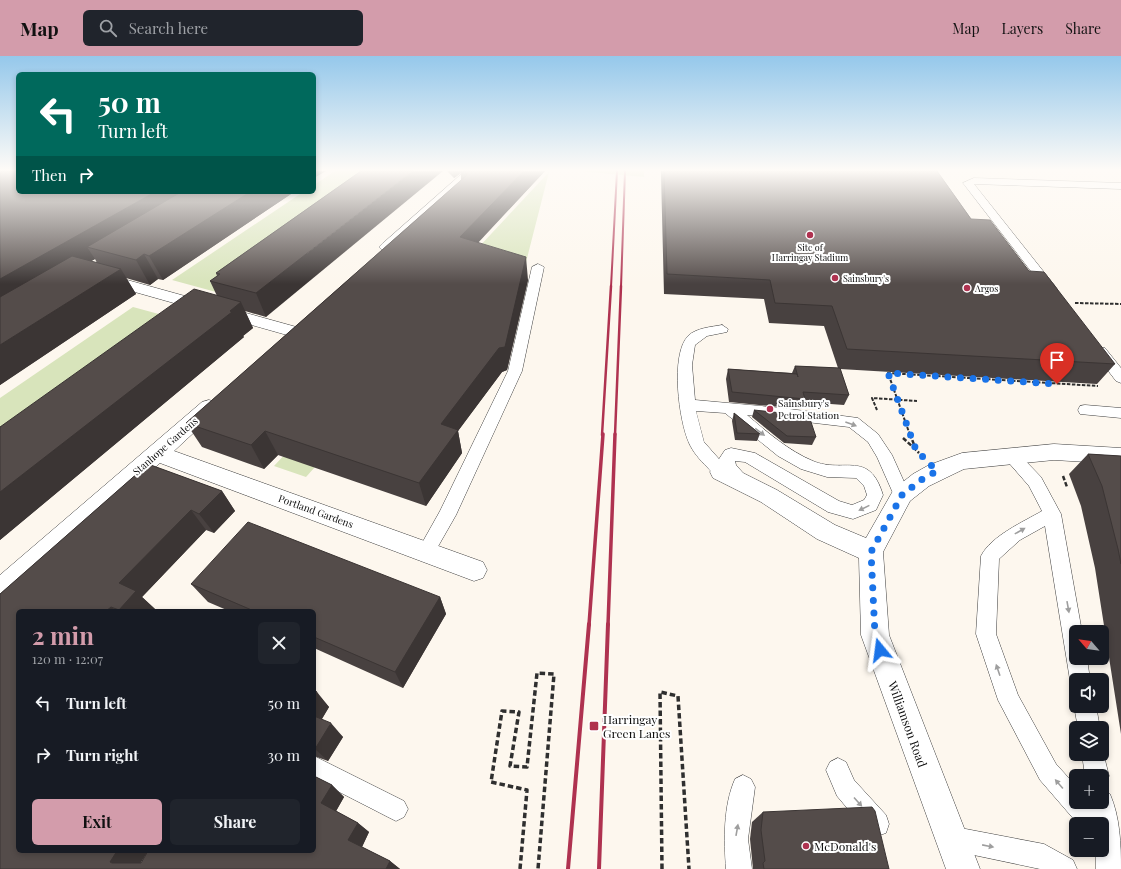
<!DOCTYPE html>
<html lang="en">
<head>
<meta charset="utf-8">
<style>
  :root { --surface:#171b24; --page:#20242c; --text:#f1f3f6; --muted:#9ea1a6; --accent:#d39cab }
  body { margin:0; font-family:"Playfair Display",serif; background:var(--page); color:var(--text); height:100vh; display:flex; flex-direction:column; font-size:15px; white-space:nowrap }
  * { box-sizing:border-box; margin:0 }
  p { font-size:13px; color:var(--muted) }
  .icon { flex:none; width:22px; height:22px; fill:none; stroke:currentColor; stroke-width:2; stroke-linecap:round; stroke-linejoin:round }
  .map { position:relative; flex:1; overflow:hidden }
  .panel { position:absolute; left:16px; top:553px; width:300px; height:244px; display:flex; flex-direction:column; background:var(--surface); border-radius:6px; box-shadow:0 2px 6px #0003 }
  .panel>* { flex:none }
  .banner { position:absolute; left:16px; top:16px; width:300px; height:122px; border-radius:6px; box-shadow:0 2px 6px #0003; background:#00695c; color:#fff; overflow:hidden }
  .needle { width:26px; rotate:298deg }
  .fabs { position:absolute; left:1069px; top:569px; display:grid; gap:8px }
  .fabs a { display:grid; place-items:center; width:40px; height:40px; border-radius:6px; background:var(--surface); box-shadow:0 2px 6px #0003; font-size:20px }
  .pin { position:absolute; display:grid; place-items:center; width:34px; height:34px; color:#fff; margin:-41px -17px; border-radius:50% 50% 50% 0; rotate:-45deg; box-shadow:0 0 4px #0007 }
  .pin .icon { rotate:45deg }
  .me { position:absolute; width:44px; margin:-22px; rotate:344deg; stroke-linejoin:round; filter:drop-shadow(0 0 3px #0008) }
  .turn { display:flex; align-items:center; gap:14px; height:84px; padding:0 16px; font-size:18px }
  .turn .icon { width:52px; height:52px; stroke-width:2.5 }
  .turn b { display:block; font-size:28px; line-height:34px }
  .then { display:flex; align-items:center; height:38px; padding:0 16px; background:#0003; gap:8px; font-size:15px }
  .round { display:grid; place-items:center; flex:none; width:42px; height:42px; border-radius:6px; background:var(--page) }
  .head { display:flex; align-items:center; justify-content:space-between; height:68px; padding:0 16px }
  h1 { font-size:24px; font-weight:700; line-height:30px; color:var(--accent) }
  .primary-button { display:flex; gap:8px; margin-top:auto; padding:8px 16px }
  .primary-button a { flex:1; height:46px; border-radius:6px; background:var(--accent); color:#111; font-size:16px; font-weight:700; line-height:46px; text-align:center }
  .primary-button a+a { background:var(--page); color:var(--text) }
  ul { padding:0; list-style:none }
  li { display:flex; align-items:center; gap:12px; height:52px; padding:0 16px }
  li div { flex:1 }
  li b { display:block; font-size:15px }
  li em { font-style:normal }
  header { display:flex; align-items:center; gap:24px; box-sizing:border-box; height:56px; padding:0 20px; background:var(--accent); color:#111 }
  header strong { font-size:19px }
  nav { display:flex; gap:22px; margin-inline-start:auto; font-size:14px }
  .search { width:280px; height:36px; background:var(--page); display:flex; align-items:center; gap:10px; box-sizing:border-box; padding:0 14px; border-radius:6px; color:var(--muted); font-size:15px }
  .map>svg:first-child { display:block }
  .green { fill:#d8e4bb }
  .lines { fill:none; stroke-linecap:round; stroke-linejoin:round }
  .lane-casing { stroke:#404040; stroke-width:1 }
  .street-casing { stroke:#404040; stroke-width:1 }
  .path-far2 { stroke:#2f2f2f; stroke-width:2; stroke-dasharray:3.5 1.5; stroke-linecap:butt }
  .path-far1 { stroke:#2f2f2f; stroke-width:2.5; stroke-dasharray:4.5 2; stroke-linecap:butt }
  .path { stroke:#2f2f2f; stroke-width:3.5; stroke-dasharray:5.5 3; stroke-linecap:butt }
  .lane { fill:#fff; fill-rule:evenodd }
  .street { fill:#fff; fill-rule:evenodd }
  .rail-far3 { stroke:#af3250; stroke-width:2 }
  .rail-far2 { stroke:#af3250; stroke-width:2.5 }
  .rail-far1 { stroke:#af3250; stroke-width:3.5 }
  .rail { stroke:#af3250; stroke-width:4 }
  .wall { fill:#484140; fill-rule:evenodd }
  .shaded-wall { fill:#3b3534 }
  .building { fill:#544c4a; stroke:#3b3534 }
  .oneway { fill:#9e9e9e }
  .route { stroke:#1a73e8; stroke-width:7; stroke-dasharray:0 12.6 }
  .poi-dot { fill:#af3250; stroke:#fff; stroke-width:1.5 }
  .labels { text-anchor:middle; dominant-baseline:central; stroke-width:4; stroke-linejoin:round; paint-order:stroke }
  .far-poi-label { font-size:9px; fill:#0d0d0d; stroke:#fff; text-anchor:start }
  .poi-label { font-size:10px; fill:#0d0d0d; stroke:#fff; text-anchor:start }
  .street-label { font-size:10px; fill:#0d0d0d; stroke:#fff }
  .near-poi-label { font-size:12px; fill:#0d0d0d; stroke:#fff; text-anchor:start }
  .near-street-label { font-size:12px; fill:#0d0d0d; stroke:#fff }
</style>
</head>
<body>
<header>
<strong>Map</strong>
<div class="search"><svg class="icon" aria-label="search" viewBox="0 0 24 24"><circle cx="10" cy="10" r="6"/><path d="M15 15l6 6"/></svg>Search here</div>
<nav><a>Map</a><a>Layers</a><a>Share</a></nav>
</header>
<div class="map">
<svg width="1121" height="813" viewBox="0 0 1121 813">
  <rect width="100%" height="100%" fill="#fdf7ee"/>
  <g class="green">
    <path d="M 335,115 L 382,115 L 216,236 L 172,224 L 303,136 L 314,136 L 314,129 Z"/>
    <path d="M 577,115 L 644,115 L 644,121 Z"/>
    <path d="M 549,116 L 524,214 L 497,208 L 306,421 L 274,410 Z"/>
    <path d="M 133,251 L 188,266 L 0,407 L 0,342 Z"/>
  </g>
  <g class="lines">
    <g class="lane-casing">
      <g id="lane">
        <path d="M 974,122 L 1121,127 L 1121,133 L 974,128 L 1055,230 L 1057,233 L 1055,236 L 1047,236 L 963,127 Z"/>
        <path d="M 538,208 L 544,211 L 522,315 L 456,459 L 432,501 L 426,504 L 420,501 L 417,496 L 440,455 L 508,315 L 532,211 Z"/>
        <path d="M 722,269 L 728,273 L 727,276 L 707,280 L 695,289 L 692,309 L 695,344 L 782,352 L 858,362 L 878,378 L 892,399 L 910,439 L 908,444 L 902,446 L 896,444 L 877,401 L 868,386 L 849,371 L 747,359 C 767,376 789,395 813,405 C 844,418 869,393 883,439 L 876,454 L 853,463 L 828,456 L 745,406 L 735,405 L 736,409 L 751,426 L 749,431 C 738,434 734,427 727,420 C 717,424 714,418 707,411 C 700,404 693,396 689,387 C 679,365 670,299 688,280 C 696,272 711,271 722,269 ZM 696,355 L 725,357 L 778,400 L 801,413 L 827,421 L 856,422 L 864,430 L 867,439 L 864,444 L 852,449 L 839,445 L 755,397 L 731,392 L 725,394 L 719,403 L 704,386 Z"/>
        <path d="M 1100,291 L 1105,292 L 1121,312 L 1121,327 L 1116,325 L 1093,295 L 1095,292 Z"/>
        <path d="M 1085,349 L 1121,352 L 1121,362 L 1080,358 L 1078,354 L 1080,350 Z"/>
        <path d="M 1010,393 L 1016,395 L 1041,421 L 1061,458 L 1082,576 L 1076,576 L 1076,602 L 1087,602 L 1090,624 L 1076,624 L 1076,633 L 1073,631 L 1070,624 L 1045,470 L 1020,484 L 999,503 L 996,578 L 1018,639 L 1056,708 L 1076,730 L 1076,746 L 1102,746 L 1102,734 L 1110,738 C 1120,761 1121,788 1121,813 L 1096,813 L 1096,794 L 1102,794 L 1102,768 L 1078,768 L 1040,724 L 998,644 L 976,578 L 981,500 C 991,480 1023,466 1042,455 L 1029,430 L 1002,399 L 1004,395 Z"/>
        <path d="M 1076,646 L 1076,650 L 1096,650 L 1100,672 L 1078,672 L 1074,650 Z"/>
        <path d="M 1102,692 L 1109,720 L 1105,728 L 1102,730 L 1102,720 L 1085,720 L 1082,698 L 1102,698 Z"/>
        <path d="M 314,700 L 404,745 L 408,753 L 404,761 L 396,765 L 388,761 L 314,723 Z"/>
        <path d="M 838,702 L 846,706 L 854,724 L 886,759 L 889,768 L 886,777 L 877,780 L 868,777 L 837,740 L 826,714 L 830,706 Z"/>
        <path d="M 743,719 L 751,723 L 755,731 L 748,783 L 752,813 L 726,813 C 724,784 723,750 735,723 Z"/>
        <path d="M 950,770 L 1044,788 L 1073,804 L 1077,813 L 1040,813 L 950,794 L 941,791 L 938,782 L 941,773 Z"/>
      </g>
    </g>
    <g class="street-casing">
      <g id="street">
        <path d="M 465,115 L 478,115 L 392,194 L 382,194 L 379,191 L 382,188 Z"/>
        <path d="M 102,217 L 300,272 L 303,276 L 300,280 L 294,281 L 96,225 L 94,222 L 96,219 Z"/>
        <path d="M 209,344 L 216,346 L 219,351 L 216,356 L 174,395 L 483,506 L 487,514 L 483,522 L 474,525 L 160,407 L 9,543 L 0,547 L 0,519 L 202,346 Z"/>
        <path d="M 1054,388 L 1121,392 L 1121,408 L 1054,404 L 964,413 L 929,430 L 910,445 L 883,496 L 889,579 L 980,813 L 946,813 L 861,579 L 859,502 L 817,483 L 761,446 L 713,422 L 710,416 L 713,410 L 721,407 L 729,410 L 777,434 L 835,469 L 866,482 L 894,433 L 913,418 L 929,409 L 962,397 Z"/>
      </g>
    </g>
    <g class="path-far2">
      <path d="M 1075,247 L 1121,248"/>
      <path d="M 877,354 L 872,342 L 917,345"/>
      <path d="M 910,379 L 888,317 L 1098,330"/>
    </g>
    <g class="path-far1">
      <path d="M 910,378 L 916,394 L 919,397"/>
      <path d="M 903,382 L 915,393"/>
      <path d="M 1063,420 L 1067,431"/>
    </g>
    <g class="path">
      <path d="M 520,813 L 527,734 L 491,726 L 502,655 L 519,656 L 510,710 L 527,711 L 537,617 L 554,618 L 538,813"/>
      <path d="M 662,813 L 660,636 L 678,640 L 689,813"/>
    </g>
    <use href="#lane" class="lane"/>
    <use href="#street" class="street"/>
    <g class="rail-far3">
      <path d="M 611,231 L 617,115"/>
      <path d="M 621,231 L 625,115"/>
    </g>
    <g class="rail-far2">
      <path d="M 602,379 L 611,230"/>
      <path d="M 615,379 L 621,230"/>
    </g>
    <g class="rail-far1">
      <path d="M 589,569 L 603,378"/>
      <path d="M 608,569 L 615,378"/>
    </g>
    <g class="rail">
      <path d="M 568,813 L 589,568"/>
      <path d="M 599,813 L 608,568"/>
    </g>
  </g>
  <g class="wall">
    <path d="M 0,115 L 294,136 L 163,224 L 158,223 L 150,229 L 126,222 L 136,238 L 0,329 ZM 95,203 L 97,207 L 91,205 Z"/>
    <path d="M 361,115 L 266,261 L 245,255 L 253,272 L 243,280 L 244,281 L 0,484 L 0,371 L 217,240 L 210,225 L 217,220 L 216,217 Z"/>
    <path d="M 447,115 L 545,115 L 478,186 L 528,224 L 507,314 L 502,316 L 458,375 L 462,397 L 426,450 L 278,399 L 264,413 L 202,391 L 186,367 L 461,124 L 461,117 L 454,122 Z"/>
    <path d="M 661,115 L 937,115 L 971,163 L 1029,215 L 1115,308 L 1097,328 L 840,313 L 849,339 L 844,349 L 804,346 L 801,353 L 729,346 L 726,323 L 728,313 L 792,317 L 795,310 L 838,312 L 824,270 L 769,267 L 764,243 L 664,238 L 661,119 Z"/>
    <path d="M 754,354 L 816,381 L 812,389 L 784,387 L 752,361 Z"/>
    <path d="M 734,357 L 760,378 L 757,385 L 735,384 L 732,365 Z"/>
    <path d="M 1088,398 L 1121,400 L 1121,678 L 1095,512 L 1081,450 L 1069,418 Z"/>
    <path d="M 148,408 L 222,435 L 235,455 L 214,477 L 206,474 L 142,541 L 155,553 L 154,555 L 18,555 L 18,795 L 148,795 L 140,807 L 141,807 L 148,795 L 314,795 L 314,720 L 332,729 L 344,741 L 336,755 L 358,767 L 369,776 L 362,791 L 390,805 L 400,813 L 0,813 L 0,538 Z"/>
    <path d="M 191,528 L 440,541 L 446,558 L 403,632 L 314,592 L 314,555 L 229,555 L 208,546 Z"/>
    <path d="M 314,634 L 329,651 L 322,663 L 343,681 L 328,705 L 314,700 Z"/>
    <path d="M 763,756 L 889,813 L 753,813 L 750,783 L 752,766 Z"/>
  </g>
  <g class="shaded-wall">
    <path d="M 314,115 L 326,115 L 314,122 Z"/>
    <path d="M 413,115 L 443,115 L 266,261 L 256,237 Z"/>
    <path d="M 453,115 L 460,115 L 461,117 L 454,122 Z"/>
    <path d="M 524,115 L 545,115 L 463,203 L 460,181 Z"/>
    <path d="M 155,136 L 206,136 L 87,191 L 95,203 L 0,259 L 0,223 Z"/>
    <path d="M 250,136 L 294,136 L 163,224 L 149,200 Z"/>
    <path d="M 144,198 L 158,223 L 150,229 L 136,204 Z"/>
    <path d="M 526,201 L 528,224 L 507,314 L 502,316 L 458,375 L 462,397 L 426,450 L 419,427 L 441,368 Z"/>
    <path d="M 121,213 L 136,238 L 0,329 L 0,289 Z"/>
    <path d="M 241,246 L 253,272 L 243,280 L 244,281 L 0,484 L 0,436 Z"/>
    <path d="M 265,375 L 278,399 L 264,413 L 251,389 Z"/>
    <path d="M 222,435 L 235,455 L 214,477 L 199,458 Z"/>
    <path d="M 191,454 L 206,474 L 142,541 L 155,553 L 154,555 L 120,555 L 119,554 L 119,527 Z"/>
    <path d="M 440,541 L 446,558 L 403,632 L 395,616 Z"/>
    <path d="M 111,551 L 116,555 L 106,555 Z"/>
    <path d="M 317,636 L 329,651 L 318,669 L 314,666 L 314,641 Z"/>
    <path d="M 331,667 L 343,681 L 328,705 L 315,693 Z"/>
    <path d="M 332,729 L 344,741 L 335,757 L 321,747 Z"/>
    <path d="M 358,767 L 369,776 L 361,793 L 348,784 Z"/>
    <path d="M 117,795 L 148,795 L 137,813 L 112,807 L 110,806 Z"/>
    <path d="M 390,805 L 400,813 L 386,813 Z"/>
  </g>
  <g class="building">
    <path d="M 0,115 L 18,115 L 18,136 L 155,136 L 0,223 Z"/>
    <path d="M 361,115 L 413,115 L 256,237 L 210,225 L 220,218 L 216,217 Z"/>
    <path d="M 464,115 L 524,115 L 460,181 L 526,201 L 505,291 L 499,292 L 441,368 L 458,374 L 419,427 L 265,375 L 251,389 L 186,367 L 467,119 Z"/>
    <path d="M 664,115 L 937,115 L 971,163 L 990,164 L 1029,215 L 1044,216 L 1115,308 L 847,293 L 832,250 L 775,247 L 770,224 L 667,218 Z"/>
    <path d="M 181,136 L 250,136 L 149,200 L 144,198 L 136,204 L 87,191 Z"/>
    <path d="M 72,200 L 121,213 L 0,289 L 0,241 Z"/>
    <path d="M 194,233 L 241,246 L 230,255 L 232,256 L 0,436 L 0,371 Z"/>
    <path d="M 795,310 L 840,312 L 849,339 L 803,336 L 805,343 L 732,336 L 728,313 L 797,318 L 798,321 Z"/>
    <path d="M 754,354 L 809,360 L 816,381 L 787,380 Z"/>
    <path d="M 734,357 L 760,378 L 737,377 Z"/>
    <path d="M 1088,398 L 1121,400 L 1121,508 L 1118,493 L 1102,430 Z"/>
    <path d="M 148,408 L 222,435 L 199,458 L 191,454 L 119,527 L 136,535 L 119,554 L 111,551 L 106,555 L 18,555 L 18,795 L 117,795 L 110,806 L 112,807 L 141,807 L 148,795 L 314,795 L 314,720 L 332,729 L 321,747 L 358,767 L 348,784 L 390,805 L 386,813 L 0,813 L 0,538 Z"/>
    <path d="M 248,466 L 440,541 L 395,616 L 314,581 L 314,555 L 254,555 L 191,528 Z"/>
    <path d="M 314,634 L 317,636 L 314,641 Z"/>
    <path d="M 314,660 L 331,667 L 315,693 L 314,692 Z"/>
    <path d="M 872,751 L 875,755 L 889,813 L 764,813 L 763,807 L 765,805 L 761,774 L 763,756 Z"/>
  </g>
  <defs><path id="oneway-solid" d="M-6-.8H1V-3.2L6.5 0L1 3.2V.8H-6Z"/></defs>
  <g class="oneway">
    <use href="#oneway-solid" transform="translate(851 368) rotate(20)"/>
    <use href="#oneway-solid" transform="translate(760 376) rotate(37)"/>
    <use href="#oneway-solid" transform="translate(864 452) rotate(154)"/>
    <use href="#oneway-solid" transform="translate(1020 475) rotate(-29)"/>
    <use href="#oneway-solid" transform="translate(1068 551) rotate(80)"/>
    <use href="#oneway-solid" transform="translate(998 614) rotate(-109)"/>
    <use href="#oneway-solid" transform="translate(1059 728) rotate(-131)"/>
    <use href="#oneway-solid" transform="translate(858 746) rotate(48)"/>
    <use href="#oneway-solid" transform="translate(737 774) rotate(-80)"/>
    <use href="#oneway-solid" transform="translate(988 790) rotate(11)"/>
  </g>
  <linearGradient id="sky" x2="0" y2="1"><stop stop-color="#95c8eb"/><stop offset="0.5" stop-color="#fefbf7"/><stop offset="1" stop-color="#fefbf7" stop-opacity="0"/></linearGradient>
  <rect width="1121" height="228" fill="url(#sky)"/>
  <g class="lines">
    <path class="route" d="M 880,594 L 875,579 L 871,496 L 902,439 L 921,424 L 937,415 L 916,394 L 888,317 L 1057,328"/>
  </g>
  <g class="poi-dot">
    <circle cx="810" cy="179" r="4"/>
    <circle cx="835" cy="222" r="4"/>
    <circle cx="967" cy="232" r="4"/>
    <circle cx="770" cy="353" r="4"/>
    <rect x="589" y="665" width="10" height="10" rx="2"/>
    <circle cx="806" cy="790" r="4"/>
  </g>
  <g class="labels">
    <g class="far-poi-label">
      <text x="810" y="191" text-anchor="middle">Site of<tspan x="810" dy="10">Harringay Stadium</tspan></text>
      <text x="843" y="222">Sainsbury's</text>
      <text x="975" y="232">Argos</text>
    </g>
    <g class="poi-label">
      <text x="778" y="347">Sainsbury's<tspan x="778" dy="12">Petrol Station</tspan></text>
    </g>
    <g class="street-label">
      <text transform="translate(165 390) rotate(-41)">Stanhope Gardens</text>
      <text transform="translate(316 455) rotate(20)">Portland Gardens</text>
    </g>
    <g class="near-poi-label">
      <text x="603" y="663">Harringay<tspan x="603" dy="14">Green Lanes</tspan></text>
      <text x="814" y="790">McDonald's</text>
    </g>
    <g class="near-street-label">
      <text transform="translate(908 668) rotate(70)">Williamson Road</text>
    </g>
  </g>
</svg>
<div class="fabs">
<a><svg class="needle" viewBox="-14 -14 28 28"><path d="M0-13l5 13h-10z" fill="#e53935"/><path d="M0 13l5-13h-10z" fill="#9ea1a6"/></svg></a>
<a><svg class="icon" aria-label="sound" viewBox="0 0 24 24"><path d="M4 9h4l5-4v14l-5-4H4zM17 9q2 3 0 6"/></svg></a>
<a><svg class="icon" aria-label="layers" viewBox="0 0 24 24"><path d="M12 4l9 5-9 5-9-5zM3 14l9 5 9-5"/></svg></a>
<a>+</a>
<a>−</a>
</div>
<div class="pin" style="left:1057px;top:328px;background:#d93025"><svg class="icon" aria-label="arrive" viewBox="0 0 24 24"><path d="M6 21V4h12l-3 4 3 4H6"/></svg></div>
<svg class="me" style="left:880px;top:594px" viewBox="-20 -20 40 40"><path d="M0-17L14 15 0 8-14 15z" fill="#1a73e8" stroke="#fff" stroke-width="4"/></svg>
<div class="banner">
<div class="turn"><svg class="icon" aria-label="left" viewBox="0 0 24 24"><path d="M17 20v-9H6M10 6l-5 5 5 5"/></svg><div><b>50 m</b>Turn left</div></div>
<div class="then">Then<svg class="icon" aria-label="right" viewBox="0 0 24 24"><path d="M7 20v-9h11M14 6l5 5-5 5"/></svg></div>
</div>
<section class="panel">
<div class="head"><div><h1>2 min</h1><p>120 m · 12:07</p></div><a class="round"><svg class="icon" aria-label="close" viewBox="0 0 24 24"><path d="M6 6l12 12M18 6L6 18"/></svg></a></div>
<ul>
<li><svg class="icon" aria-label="left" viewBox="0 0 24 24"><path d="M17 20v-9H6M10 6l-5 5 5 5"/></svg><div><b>Turn left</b></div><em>50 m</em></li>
<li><svg class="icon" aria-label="right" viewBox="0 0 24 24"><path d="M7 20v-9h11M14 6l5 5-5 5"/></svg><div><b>Turn right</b></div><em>30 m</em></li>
</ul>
<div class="primary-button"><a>Exit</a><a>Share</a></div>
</section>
</div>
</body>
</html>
